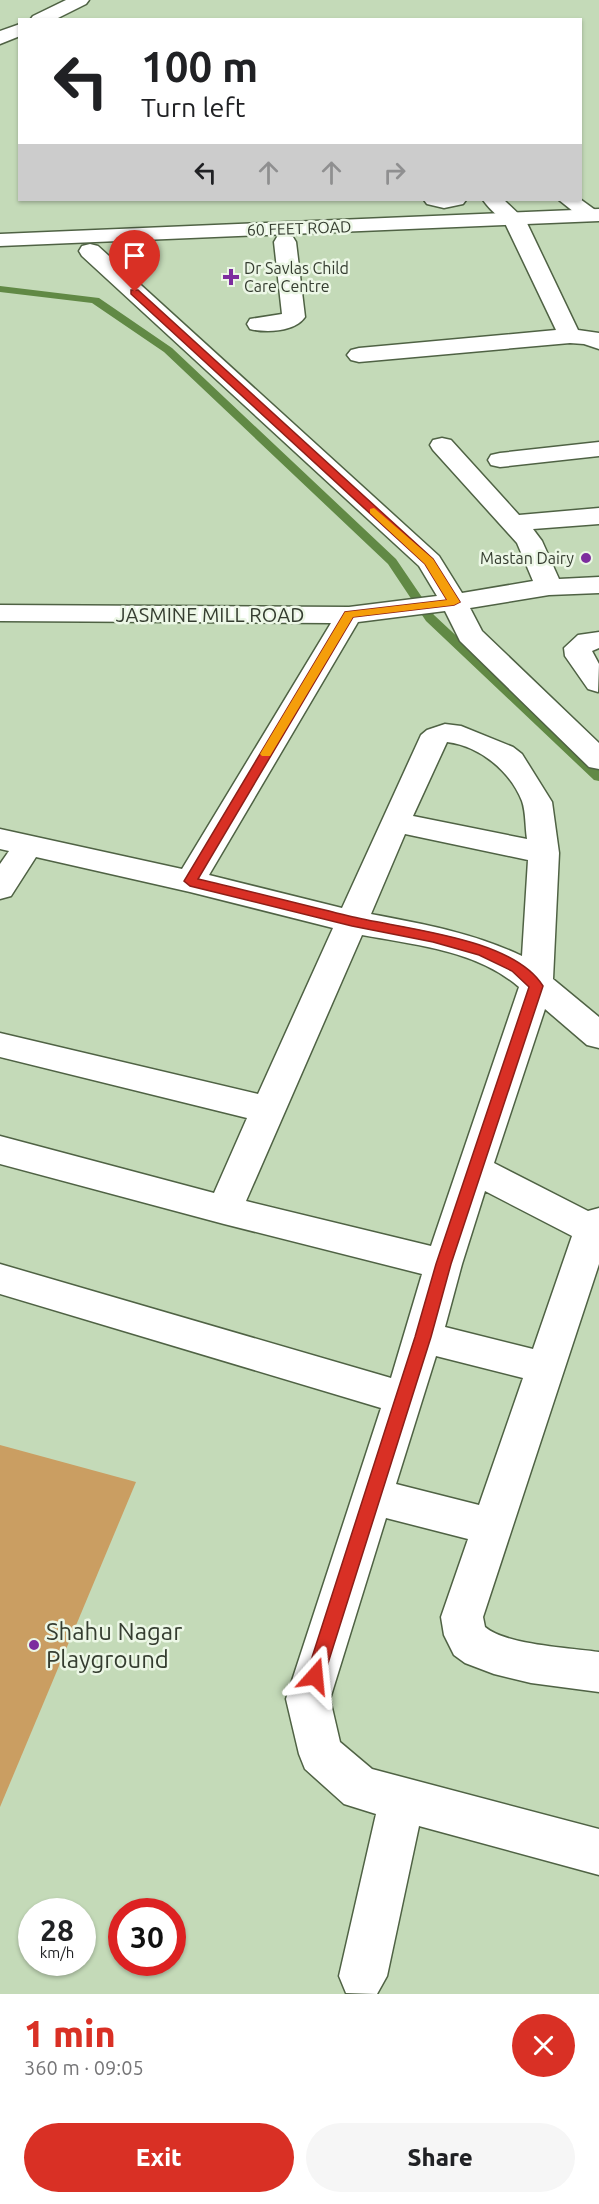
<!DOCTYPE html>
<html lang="en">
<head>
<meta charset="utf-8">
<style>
  :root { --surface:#fff; --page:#f6f6f6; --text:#202124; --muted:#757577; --accent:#d93025 }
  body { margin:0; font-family:Ubuntu,sans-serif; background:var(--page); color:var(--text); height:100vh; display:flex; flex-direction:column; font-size:22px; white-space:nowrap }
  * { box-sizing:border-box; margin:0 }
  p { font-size:20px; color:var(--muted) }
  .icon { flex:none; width:33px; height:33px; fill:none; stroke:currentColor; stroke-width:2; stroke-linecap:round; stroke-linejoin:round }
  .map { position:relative; height:1994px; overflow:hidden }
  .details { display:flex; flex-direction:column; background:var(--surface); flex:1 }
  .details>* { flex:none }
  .hud { position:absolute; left:18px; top:18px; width:564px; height:183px; border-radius:0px; box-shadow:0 2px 4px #0004; background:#fff; color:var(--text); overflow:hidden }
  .speed { position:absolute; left:18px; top:1898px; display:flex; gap:12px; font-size:30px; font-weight:700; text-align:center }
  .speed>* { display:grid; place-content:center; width:78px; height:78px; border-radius:50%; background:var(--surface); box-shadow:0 2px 4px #0004; line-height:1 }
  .speed small { font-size:15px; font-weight:400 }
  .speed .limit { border:9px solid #d22; background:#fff; color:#111 }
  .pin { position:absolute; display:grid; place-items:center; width:51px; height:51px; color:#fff; margin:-62px -26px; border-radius:50% 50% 50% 0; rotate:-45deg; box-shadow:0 0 6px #0007 }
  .pin .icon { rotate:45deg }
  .me { position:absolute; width:66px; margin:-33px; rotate:18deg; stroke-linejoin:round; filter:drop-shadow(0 0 4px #0008) }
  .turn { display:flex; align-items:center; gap:21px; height:126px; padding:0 24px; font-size:27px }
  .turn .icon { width:78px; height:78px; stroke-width:2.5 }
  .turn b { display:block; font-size:42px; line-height:51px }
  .lanes { display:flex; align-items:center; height:57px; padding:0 24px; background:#0003; justify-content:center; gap:30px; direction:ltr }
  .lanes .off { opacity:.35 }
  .round { display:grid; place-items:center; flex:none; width:63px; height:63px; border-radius:32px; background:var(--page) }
  .headline { display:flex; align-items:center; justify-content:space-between; height:102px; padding:0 24px }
  h1 { font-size:36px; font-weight:800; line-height:45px; color:var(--accent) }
  .action { display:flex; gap:12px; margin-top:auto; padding:12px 24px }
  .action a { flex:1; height:69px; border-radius:36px; background:var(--accent); color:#fff; font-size:24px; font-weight:800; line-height:69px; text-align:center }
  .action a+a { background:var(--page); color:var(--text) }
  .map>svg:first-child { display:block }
  .green { fill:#ca9e62 }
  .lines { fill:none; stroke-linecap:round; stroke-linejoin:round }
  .stream { fill:#618945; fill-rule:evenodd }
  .service-casing { stroke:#4f6244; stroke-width:3 }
  .minor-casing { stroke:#4f6244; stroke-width:3 }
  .secondary-casing { stroke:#4f6244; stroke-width:3 }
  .service { fill:#fff; fill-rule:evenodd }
  .minor { fill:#fff; fill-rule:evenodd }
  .secondary { fill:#fff; fill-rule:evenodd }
  .route { fill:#d93025; stroke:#8d1f18; stroke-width:1.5 }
  .slow { fill:#f59e0b }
  .poi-dot { fill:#7d2d9e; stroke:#ecf7e6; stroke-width:2 }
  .labels { text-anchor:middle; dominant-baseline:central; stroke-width:5; stroke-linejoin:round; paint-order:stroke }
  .far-street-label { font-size:16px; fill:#353d30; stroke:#ecf7e6 }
  .far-poi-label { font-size:16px; fill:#353d30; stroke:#ecf7e6; text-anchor:start }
  .street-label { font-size:20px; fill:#353d30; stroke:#ecf7e6 }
  .near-poi-label { font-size:24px; fill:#353d30; stroke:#ecf7e6; text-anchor:start }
</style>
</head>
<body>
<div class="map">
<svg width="599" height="1994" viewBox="0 0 599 1994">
  <rect width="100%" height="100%" fill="#c4dab8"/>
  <path class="green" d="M 0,1445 L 136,1482 L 0,1807 Z"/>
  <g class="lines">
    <path class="stream" d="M 0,286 L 99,298 L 172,348 L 396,559 L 434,615 L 599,769 L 599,781 L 594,780 L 426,621 L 388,564 L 164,352 L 92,303 L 0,292 Z"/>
    <g class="service-casing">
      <g id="service">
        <path d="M 580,199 L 598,212 L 598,220 L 584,220 L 559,200 Z"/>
        <path d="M 424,200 L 466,200 L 463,204 L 444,208 L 427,204 Z"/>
        <path d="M 483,200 L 504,200 L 524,219 L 521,223 C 506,227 492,212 483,200 Z"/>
      </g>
    </g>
    <g class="minor-casing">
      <g id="minor">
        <path d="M 66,0 L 89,0 L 86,4 L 54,20 L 30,20 L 33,16 Z"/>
        <path d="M 20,24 L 20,36 L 0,44 L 0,31 Z"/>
        <path d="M 514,213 L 521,215 L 525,219 L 578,330 L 599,333 L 599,349 L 584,344 L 570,343 L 359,362 L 351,360 L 347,355 L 351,350 L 359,348 L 556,330 L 503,219 L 507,215 Z"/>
        <path d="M 285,236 L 293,237 L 296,242 L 305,317 C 295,332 266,333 250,329 L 247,324 L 250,319 L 282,314 L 274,242 L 277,237 Z"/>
        <path d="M 90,244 L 98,246 L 439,556 L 462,593 L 533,581 L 517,543 L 433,450 L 430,445 L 433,440 L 442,438 L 451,440 L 519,515 L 599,508 L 599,524 L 533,529 L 542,541 L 559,579 L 599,577 L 599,593 L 549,595 L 470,608 L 482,631 L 599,743 L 599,769 L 589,767 L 460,641 L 445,611 L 358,622 L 209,875 L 342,908 L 421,735 L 427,730 L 445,724 L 461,726 L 513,747 L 522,754 L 552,802 L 559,853 L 553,979 L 599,1017 L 599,1048 L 587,1045 L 545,1009 L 494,1163 L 588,1211 L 599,1208 L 599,1264 L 483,1617 L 485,1627 C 506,1645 570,1648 599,1652 L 599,1692 L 531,1683 L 494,1674 L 465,1663 L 454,1655 L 444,1635 L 441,1617 L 468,1539 L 386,1518 L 330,1699 L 340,1742 L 372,1769 L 599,1829 L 599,1875 L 419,1826 L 387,1976 L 377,1994 L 346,1993 L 339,1976 L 376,1814 L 344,1804 L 305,1769 L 299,1754 L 286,1699 L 381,1408 L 0,1294 L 0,1264 L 391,1378 L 422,1274 L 224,1224 L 0,1164 L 0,1136 L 214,1193 L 247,1118 L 0,1057 L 0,1033 L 258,1094 L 333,928 L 190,892 L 36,857 L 11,896 L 0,899 L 0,864 L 9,851 L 0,849 L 0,829 L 182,869 L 331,623 L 0,621 L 0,605 L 349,607 L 437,596 L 419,566 L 82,256 L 79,251 L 82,246 ZM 447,742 C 480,746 510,771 522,801 C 526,812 525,827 527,839 L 413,816 ZM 405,834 L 528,860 L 522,956 C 474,933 423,924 371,914 ZM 362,935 C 415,945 476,950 519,987 L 431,1246 L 246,1201 ZM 485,1191 L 572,1236 L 533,1349 L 445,1327 L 462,1264 ZM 436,1356 L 523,1378 L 479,1505 L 396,1484 Z"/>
        <path d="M 599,442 L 599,456 L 500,467 L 491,465 L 488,460 L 491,455 L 500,453 Z"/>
        <path d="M 599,632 L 599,648 L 592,651 L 599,664 L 598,692 L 588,689 L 565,656 L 564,648 L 578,635 Z"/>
      </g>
    </g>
    <g class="secondary-casing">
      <path id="secondary" d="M 599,209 L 599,221 L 0,246 L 0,234 Z"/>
    </g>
    <use href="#service" class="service"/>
    <use href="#minor" class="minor"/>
    <use href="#secondary" class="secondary"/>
  </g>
  <path class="route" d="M 131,290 L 138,290 L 433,559 L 460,602 L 454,605 L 353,617 L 198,879 C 249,891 299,904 349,916 C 401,929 513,937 543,986 L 451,1264 L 431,1337 L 324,1676 L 321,1682 L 315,1685 L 309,1682 L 306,1676 L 415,1337 L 436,1264 L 529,987 L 512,971 L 479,955 L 433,942 L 352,926 L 190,886 L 184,881 L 345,612 L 447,600 L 425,564 L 131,294 Z"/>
  <path class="slow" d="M 374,508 L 433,559 L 460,602 L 454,605 L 353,617 L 270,756 L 262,756 L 260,754 L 345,612 L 447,600 L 425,564 L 370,513 L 370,509 Z"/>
  <g class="poi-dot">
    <path d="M228 268h6v6h6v6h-6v6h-6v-6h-6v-6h6z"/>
    <circle cx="586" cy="558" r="6"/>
    <circle cx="34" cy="1645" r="6"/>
  </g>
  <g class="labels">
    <g class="far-street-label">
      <text transform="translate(299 228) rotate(-2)">60 FEET ROAD</text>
    </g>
    <g class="far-poi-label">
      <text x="244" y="268">Dr Savlas Child<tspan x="244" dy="18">Care Centre</tspan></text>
      <text x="574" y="558" text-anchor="end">Mastan Dairy</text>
    </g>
    <g class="street-label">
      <text x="210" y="614">JASMINE MILL ROAD</text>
    </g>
    <g class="near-poi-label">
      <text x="46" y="1631">Shahu Nagar<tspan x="46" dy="28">Playground</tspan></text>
    </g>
  </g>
</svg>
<div class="speed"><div>28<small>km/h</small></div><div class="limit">30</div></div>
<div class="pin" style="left:135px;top:292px;background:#d93025"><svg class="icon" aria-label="arrive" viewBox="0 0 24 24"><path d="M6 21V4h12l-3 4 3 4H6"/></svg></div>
<svg class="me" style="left:315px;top:1676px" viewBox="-20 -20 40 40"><path d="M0-17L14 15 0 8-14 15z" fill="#d93025" stroke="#fff" stroke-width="4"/></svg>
<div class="hud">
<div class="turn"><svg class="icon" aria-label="left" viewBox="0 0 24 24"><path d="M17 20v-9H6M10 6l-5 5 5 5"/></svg><div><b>100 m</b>Turn left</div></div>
<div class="lanes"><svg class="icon" aria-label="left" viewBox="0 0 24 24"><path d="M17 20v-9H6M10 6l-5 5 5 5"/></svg><svg class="icon off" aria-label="ahead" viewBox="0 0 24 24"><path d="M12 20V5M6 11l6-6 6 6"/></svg><svg class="icon off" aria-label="ahead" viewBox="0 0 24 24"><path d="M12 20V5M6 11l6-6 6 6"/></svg><svg class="icon off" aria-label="right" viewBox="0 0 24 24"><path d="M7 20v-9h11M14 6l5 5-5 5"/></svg></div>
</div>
</div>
<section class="details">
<div class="headline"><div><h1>1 min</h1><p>360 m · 09:05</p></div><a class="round" style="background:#d93025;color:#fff"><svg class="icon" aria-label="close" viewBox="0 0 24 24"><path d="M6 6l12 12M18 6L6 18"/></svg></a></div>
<div class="action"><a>Exit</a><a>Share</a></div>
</section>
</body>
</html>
